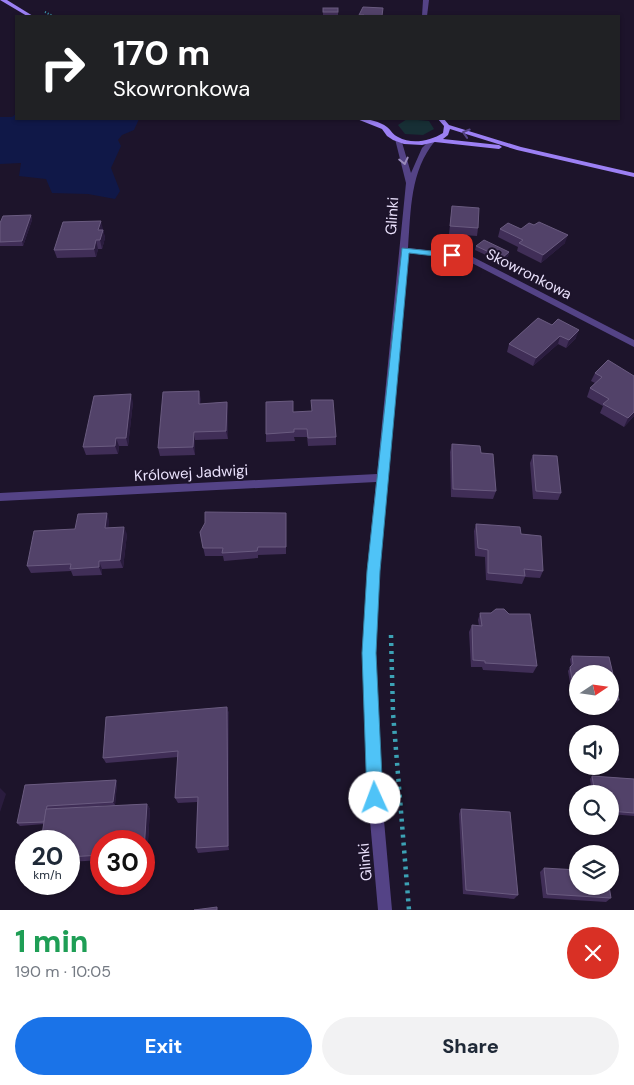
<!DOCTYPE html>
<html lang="en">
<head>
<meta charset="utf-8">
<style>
  :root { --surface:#fff; --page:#f2f2f3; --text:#1f2937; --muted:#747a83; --accent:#1a73e8 }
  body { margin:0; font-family:"DM Sans",sans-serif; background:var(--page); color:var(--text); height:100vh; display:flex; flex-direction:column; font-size:19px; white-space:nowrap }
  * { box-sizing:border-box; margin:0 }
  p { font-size:16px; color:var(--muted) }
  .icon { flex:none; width:28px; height:28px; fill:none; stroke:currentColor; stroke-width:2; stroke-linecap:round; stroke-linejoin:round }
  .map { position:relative; height:910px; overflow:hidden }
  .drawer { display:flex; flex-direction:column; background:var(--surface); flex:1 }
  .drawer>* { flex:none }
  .top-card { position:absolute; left:15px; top:15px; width:605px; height:105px; border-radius:0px; box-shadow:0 1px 4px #0004; background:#202124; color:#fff; overflow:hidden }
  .needle { width:32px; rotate:77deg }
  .tools { position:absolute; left:569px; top:665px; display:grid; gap:10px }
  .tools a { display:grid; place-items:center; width:50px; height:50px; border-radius:50%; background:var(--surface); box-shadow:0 1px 4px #0004; font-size:25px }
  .speed { position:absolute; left:15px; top:830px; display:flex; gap:10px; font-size:25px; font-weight:700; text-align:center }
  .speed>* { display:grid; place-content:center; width:65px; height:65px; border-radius:50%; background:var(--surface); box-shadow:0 1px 4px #0004; line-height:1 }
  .speed small { font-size:12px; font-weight:400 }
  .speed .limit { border:8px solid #d22; background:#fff; color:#111 }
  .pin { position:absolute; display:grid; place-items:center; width:42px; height:42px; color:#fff; margin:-21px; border-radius:10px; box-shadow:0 2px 8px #0006 }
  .me { position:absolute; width:55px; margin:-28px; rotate:358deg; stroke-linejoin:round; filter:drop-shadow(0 0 4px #0008) }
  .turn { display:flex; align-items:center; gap:18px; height:105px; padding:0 15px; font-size:22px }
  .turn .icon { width:65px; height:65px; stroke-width:2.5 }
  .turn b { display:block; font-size:35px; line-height:42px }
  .round { display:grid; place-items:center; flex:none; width:52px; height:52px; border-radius:26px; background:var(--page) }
  .summary { display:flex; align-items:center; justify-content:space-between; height:85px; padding:0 15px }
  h1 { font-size:30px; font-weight:800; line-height:38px; color:#1e9e55 }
  .cta { display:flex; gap:10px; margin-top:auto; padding:10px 15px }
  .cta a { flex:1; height:58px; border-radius:30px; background:var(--accent); color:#fff; font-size:20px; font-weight:800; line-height:58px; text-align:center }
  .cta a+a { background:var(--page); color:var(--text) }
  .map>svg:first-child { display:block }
  .green { fill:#172f35 }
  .water { fill:#101848 }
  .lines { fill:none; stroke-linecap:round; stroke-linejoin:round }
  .path-far1 { stroke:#3ca2b5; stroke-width:2; stroke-dasharray:1 2; stroke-linecap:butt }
  .path { stroke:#3ca2b5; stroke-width:4.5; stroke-dasharray:3 5; stroke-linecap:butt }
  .minor { fill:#544386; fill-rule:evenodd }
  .secondary { fill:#9c80f4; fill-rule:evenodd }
  .wall { fill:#402e57 }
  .shaded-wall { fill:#2a1c3e }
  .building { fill:#524269; stroke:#6a5b80 }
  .oneway { stroke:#564585 }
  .oneway2 { stroke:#988abb }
  .route { fill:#4fc3f7; stroke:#337fa1 }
  .labels { text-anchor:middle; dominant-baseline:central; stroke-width:4; stroke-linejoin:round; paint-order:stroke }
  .street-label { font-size:15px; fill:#eae1fc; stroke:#1d142b }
</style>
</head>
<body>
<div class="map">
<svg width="634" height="910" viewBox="0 0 634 910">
  <rect width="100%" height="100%" fill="#1d142b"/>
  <path class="green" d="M 407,119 L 429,121 L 434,129 L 423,135 L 405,134 L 398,125 Z"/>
  <path class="water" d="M 16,114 L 16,119 L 139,119 L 134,130 L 122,135 L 118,140 L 121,146 L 111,168 L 120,191 L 115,199 L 88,194 L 52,193 L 46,179 L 19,176 L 21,163 L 0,164 L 0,117 L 12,117 Z"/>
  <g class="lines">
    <path class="path-far1" d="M 45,12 L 53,16"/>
    <path class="path" d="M 391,635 L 393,713 L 409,910"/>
    <g class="minor">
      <path d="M 423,0 L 429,0 L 427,16 L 422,16 Z"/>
      <path d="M 396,138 L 401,139 L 411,173 L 422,148 L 430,140 L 435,141 C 410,171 411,210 408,248 L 469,255 L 634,340 L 634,347 L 464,259 L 407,253 L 379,571 L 375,653 L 382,798 L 392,910 L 378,910 L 368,798 L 363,653 L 367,571 L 376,482 L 0,501 L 0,493 L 377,474 L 406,183 L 395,139 Z"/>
    </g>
    <g class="secondary">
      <path d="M 0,0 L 7,0 L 33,16 L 27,16 Z"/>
      <path d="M 357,119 C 365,118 379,121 387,127 C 391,130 393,135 398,137 C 412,145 430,141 443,133 L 444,126 L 438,119 L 444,119 L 449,125 L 521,147 L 634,173 L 634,177 L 517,150 L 450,129 L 448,135 L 443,139 L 499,145 L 502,147 L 499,149 L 435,142 L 422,145 L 404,144 L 393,140 L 387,136 L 382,129 Z"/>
    </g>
  </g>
  <g class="wall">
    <path d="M 323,8 L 338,12 L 338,16 L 323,16 Z"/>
    <path d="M 452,206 L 478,228 L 477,236 L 449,234 Z"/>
    <path d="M 31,215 L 32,220 L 23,246 L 0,246 L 0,223 Z"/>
    <path d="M 103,229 L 105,238 L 102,249 L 98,249 L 96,257 L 57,258 L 54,250 Z"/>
    <path d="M 500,229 L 521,229 L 565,243 L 541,263 L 517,251 L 518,247 L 498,237 Z"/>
    <path d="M 476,246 L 509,252 L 508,256 L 501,262 L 475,250 Z"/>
    <path d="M 538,318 L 576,338 L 566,348 L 558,344 L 533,366 L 507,352 L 509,344 Z"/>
    <path d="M 595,373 L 634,376 L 634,416 L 624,427 L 600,413 L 603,406 L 587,397 L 590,388 L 595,383 L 591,381 Z"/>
    <path d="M 199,391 L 200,404 L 227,402 L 228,410 L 228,439 L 195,440 L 195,455 L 160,456 L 158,448 Z"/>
    <path d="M 133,402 L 128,446 L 119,446 L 118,454 L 86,455 L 83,447 Z"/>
    <path d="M 293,412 L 336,437 L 336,445 L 308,446 L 307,437 L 294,437 L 295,441 L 266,442 L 266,434 Z"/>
    <path d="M 452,444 L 481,453 L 496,491 L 493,499 L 451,497 L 450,452 Z"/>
    <path d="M 533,455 L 561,493 L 558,500 L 533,499 L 530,463 Z"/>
    <path d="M 286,513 L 286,554 L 258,555 L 258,558 L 224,561 L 223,556 L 205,556 L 200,532 Z"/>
    <path d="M 109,520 L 108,527 L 127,534 L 123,568 L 102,569 L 102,575 L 73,576 L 71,571 L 31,573 L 27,566 L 75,529 Z"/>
    <path d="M 476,524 L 521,534 L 543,571 L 540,578 L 525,577 L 522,584 L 486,580 L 485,557 L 475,556 L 474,531 Z"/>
    <path d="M 480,613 L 537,666 L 533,673 L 483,670 L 482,667 L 471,667 L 469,632 L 472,625 L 479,626 L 478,620 Z"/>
    <path d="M 572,656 L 609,657 L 619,700 L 616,703 L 610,703 L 610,674 L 578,674 L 578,702 L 573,701 L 568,671 L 571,666 L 570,659 Z"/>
    <path d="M 227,707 L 229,714 L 229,850 L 198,853 L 196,848 L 197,802 L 178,803 L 175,798 L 178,757 L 106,763 L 103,758 Z"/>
    <path d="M 592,776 L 634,779 L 634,816 L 610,814 L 610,794 L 592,794 L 590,779 Z"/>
    <path d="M 116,780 L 117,783 L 115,805 L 50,809 L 147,804 L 150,809 L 147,857 L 144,857 L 144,841 L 101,841 L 101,860 L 69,862 L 69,841 L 44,824 L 20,826 L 17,823 L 25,785 Z"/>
    <path d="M 461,809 L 518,895 L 514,899 L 463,894 L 459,814 Z"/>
    <path d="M 544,868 L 611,898 L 606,902 L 543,898 L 540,872 Z"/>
  </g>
  <g class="shaded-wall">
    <path d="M 31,215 L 32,220 L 23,246 L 22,241 Z"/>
    <path d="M 101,221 L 103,229 L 100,238 L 98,230 Z"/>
    <path d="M 103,230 L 105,238 L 102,249 L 100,240 Z"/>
    <path d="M 568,235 L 565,243 L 541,263 L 543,255 Z"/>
    <path d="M 96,240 L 98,249 L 96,257 L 94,249 Z"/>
    <path d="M 509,252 L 508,256 L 501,262 L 502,258 Z"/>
    <path d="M 579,330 L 576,338 L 566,348 L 569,340 Z"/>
    <path d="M 560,336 L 558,344 L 533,366 L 536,358 Z"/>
    <path d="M 199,391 L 201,399 L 200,412 L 199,404 Z"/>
    <path d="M 131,394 L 133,402 L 128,446 L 126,438 Z"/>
    <path d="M 227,402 L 228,410 L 228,439 L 226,431 Z"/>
    <path d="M 634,412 L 634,416 L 624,427 L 628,418 Z"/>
    <path d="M 194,432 L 195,440 L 195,455 L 193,447 Z"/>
    <path d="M 116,438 L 119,446 L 118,454 L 115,446 Z"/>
    <path d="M 107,513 L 109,520 L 108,535 L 105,528 Z"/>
    <path d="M 124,527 L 127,534 L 123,568 L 120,560 Z"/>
    <path d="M 99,561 L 102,569 L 102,575 L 99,567 Z"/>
    <path d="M 227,707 L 229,714 L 229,850 L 228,846 Z"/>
    <path d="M 116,780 L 117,783 L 115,805 L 113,802 Z"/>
    <path d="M 0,788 L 6,794 L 0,812 Z"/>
    <path d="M 147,804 L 150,809 L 147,857 L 144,853 Z"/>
  </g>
  <g class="building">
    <path d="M 363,7 L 383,8 L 382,16 L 364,16 L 364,15 L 359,15 Z"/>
    <rect x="323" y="8" width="15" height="4"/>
    <path d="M 452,206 L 479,208 L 478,228 L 450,226 Z"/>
    <path d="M 31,215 L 22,241 L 0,242 L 0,223 L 3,216 Z"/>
    <path d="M 101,221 L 98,230 L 103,230 L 100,240 L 96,240 L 94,249 L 54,250 L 63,222 Z"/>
    <path d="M 539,222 L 568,235 L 543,255 L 519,243 L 523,240 L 500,229 L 508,223 L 521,229 L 529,223 L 534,225 Z"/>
    <path d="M 484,240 L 509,252 L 502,258 L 476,246 Z"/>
    <path d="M 538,318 L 552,325 L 558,319 L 579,330 L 569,340 L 560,336 L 536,358 L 509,344 Z"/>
    <path d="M 608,360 L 634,376 L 634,412 L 628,418 L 603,404 L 609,399 L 590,388 L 602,377 L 595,373 Z"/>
    <path d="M 199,391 L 199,404 L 227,402 L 226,431 L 194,432 L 193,447 L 158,448 L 163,392 Z"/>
    <path d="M 131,394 L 126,438 L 116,438 L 115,446 L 83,447 L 94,396 Z"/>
    <path d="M 311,400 L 333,400 L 336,437 L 308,438 L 307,429 L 294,429 L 294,432 L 266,434 L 266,402 L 293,401 L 293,412 L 312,411 Z"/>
    <path d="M 452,444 L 480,446 L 481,453 L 493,454 L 496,491 L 453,489 Z"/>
    <path d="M 533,455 L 557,456 L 561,493 L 536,491 Z"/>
    <path d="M 205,512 L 286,513 L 286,547 L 258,547 L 257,551 L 222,553 L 223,548 L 203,548 L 200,532 L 205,523 Z"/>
    <path d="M 107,513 L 105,528 L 124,527 L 120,560 L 99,561 L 99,567 L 70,569 L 71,564 L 27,566 L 34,531 L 75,529 L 78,514 Z"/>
    <path d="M 476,524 L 520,527 L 521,534 L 541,536 L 543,571 L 524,569 L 525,576 L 488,573 L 488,550 L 478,548 Z"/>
    <path d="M 496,609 L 504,609 L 509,614 L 530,614 L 537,666 L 485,663 L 485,661 L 473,660 L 472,625 L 482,626 L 480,613 L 491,613 Z"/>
    <path d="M 572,656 L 609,657 L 619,700 L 610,699 L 610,674 L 578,674 L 578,698 L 575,698 L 570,667 L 573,664 Z"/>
    <path d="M 227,707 L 228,846 L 196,848 L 198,797 L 175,798 L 178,751 L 103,758 L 106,717 Z"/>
    <path d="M 592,776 L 634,779 L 634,813 L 610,811 L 610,794 L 595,794 Z"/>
    <path d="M 116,780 L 113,802 L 47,806 L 44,822 L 17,823 L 25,785 Z"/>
    <path d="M 147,804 L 144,851 L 144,841 L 101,841 L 101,855 L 69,857 L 69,841 L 41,841 L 46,809 Z"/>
    <path d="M 461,809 L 510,812 L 518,895 L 466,890 Z"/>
    <path d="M 544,868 L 578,870 L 578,886 L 609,886 L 611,898 L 547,894 Z"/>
    <path d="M 217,907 L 217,910 L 194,910 Z"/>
  </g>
  <defs><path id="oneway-chevron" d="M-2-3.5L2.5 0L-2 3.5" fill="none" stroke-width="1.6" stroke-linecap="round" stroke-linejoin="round" transform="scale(1.25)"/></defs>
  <use class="oneway" href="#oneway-chevron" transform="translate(466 133) rotate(-163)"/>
  <use class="oneway2" href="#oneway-chevron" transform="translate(404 161) rotate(77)"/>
  <path class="route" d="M 402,248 L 452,253 L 456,255 L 452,258 L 409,253 L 380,571 L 376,653 L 383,798 L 381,804 L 375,806 L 369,804 L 367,798 L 362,653 L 367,571 Z"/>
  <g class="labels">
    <g class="street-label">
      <text transform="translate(392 216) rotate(-86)">Glinki</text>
      <text transform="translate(529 274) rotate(27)">Skowronkowa</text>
      <text transform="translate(191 473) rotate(-3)">Królowej Jadwigi</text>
      <text transform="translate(365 862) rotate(-95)">Glinki</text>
    </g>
  </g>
</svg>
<div class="tools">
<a><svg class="needle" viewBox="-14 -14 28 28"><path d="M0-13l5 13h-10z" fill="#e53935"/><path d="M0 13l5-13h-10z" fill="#747a83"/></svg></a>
<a><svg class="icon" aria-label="sound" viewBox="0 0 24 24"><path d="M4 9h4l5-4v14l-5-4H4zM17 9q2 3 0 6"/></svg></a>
<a><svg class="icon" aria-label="search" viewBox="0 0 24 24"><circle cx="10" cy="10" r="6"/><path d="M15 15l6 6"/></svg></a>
<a><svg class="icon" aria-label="layers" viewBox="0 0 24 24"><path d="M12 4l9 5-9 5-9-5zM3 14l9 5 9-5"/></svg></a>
</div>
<div class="speed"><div>20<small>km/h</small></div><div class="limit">30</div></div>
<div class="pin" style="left:452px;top:255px;background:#d93025"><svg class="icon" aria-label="arrive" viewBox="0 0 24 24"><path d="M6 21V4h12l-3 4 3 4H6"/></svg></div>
<svg class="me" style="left:375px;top:798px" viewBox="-20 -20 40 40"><circle r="19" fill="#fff"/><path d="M0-13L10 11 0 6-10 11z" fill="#4fc3f7"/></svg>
<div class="top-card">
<div class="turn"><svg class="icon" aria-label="right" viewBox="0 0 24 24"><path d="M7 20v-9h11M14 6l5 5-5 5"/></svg><div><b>170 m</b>Skowronkowa</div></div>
</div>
</div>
<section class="drawer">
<div class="summary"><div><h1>1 min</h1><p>190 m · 10:05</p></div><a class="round" style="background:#d93025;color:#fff"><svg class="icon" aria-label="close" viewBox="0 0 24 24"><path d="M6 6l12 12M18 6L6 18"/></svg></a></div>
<div class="cta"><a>Exit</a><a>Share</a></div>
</section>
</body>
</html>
